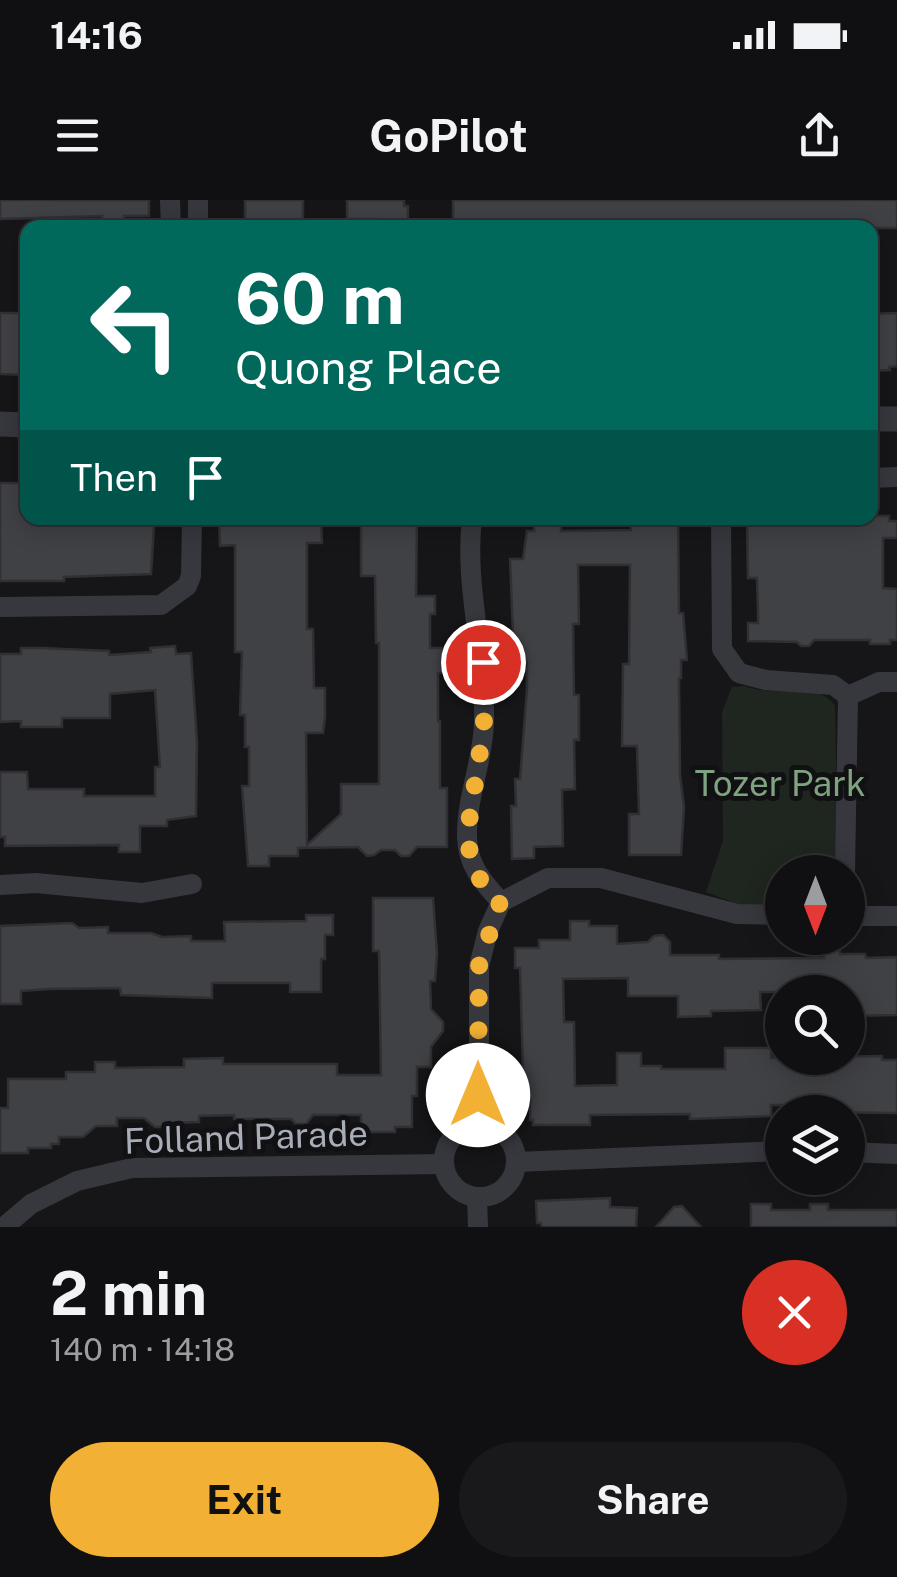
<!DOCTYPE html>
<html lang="en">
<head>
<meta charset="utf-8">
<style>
  :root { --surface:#101012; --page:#19191b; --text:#f1f3f6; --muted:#9c9d9f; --line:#303032; --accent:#f2b134 }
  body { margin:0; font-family:"Public Sans",sans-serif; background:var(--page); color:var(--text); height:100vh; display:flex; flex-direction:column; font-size:38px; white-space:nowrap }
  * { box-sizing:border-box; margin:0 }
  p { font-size:32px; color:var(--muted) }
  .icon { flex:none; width:55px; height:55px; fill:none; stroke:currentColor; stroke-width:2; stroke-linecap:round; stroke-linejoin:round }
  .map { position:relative; height:1027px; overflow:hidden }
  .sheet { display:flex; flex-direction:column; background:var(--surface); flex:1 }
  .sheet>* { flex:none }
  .guide { position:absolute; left:20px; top:20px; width:858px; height:305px; border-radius:20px; box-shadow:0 5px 25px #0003,0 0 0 2px var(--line); background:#00695c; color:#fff; overflow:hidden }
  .needle { width:65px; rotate:180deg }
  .fabs { position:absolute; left:765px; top:655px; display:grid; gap:20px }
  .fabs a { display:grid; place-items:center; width:100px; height:100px; border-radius:50%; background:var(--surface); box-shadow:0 5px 25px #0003,0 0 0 2px var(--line); font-size:50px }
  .pin { position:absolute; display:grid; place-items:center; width:85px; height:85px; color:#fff; margin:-42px; border:5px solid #fff; border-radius:50%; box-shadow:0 2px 10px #0007 }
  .me { position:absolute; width:110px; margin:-55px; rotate:0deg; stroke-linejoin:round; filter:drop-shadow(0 0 8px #0008) }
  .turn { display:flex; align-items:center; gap:35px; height:210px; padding:0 50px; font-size:45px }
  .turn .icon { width:130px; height:130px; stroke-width:2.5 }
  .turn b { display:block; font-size:70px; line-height:85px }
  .then { display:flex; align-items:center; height:95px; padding:0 50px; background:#0003; gap:20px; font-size:38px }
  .round { display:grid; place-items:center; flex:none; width:105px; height:105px; border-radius:52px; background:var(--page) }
  .head { display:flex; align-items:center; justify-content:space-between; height:170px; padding:0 50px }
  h1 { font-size:60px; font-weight:700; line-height:75px }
  .button { display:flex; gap:20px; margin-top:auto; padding:20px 50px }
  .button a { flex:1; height:115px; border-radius:60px; background:var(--accent); color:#111; font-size:40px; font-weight:700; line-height:115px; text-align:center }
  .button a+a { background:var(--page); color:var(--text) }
  .status { display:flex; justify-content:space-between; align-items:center; height:70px; padding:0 50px; background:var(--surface); direction:ltr }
  .status svg { height:28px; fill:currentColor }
  header { display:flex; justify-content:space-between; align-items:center; height:130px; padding:0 50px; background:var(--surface); font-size:45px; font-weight:700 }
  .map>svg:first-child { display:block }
  .green { fill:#1e261f }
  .building { fill:#404145; stroke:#303034; stroke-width:2.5 }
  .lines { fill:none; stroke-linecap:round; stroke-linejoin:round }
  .minor { stroke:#37383d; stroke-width:20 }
  .tertiary { stroke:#37383d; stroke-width:25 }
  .route { stroke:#f2b134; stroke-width:18; stroke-dasharray:0 32.4 }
  .labels { text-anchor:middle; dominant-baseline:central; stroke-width:10; stroke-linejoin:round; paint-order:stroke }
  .park-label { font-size:35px; fill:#7fa381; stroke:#111113 }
  .street-label { font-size:35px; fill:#a8adb8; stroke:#111113 }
</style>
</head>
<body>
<div class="status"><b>14:16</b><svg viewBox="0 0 49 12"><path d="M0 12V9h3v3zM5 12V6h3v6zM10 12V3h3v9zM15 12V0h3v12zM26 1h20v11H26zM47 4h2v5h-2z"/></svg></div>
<header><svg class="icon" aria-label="menu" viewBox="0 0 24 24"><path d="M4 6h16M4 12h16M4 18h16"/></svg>GoPilot<svg class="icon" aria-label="share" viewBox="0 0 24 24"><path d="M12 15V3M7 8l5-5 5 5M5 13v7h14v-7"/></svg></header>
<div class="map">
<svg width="897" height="1027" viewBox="0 0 897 1027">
  <rect width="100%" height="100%" fill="#161618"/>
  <path class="green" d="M 745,486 C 772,498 817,479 835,506 L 838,672 L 782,672 L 782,708 L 740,705 L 706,692 L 723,641 L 722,512 L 732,487 Z"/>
  <g class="building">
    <path d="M 0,0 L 149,0 L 149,16 L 124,16 L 125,28 L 102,28 L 102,16 L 0,19 Z"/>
    <path d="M 245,0 L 303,0 L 303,28 L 250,28 L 250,20 L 245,20 Z"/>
    <path d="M 347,0 L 404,0 L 404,6 L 408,6 L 408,25 L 383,25 L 376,19 L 347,19 Z"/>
    <rect x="453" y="0" width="444" height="28"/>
    <path d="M 0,113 L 28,113 L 28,175 L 0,174 Z"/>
    <path d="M 897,113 L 897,166 L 889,167 L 890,170 L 870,171 L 870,114 Z"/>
    <path d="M 0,283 L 28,283 L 28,318 L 149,318 L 149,325 L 154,325 L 151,374 L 64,377 L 64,381 L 0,381 Z"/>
    <path d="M 870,316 L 889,316 L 889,321 L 897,321 L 897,338 L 883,338 L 883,388 L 897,389 L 897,440 L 890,440 L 890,444 L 870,444 L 870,440 L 814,440 L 809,446 L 801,446 L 797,442 L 748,441 L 748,423 L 758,423 L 758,412 L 757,378 L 748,378 L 747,321 L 794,320 L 794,318 L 815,318 L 815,321 L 870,320 Z"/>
    <path d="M 219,318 L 321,318 L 322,343 L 307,343 L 307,429 L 313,429 L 314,488 L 325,488 L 325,517 L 323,533 L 306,533 L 307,645 L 341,614 L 341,584 L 379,584 L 379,443 L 376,443 L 375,376 L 361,376 L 361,318 L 417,318 L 416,396 L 435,396 L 435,414 L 430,414 L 430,448 L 446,448 L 446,473 L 438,473 L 438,521 L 440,521 L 440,588 L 447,588 L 447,647 L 417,647 L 409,656 L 401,656 L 395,650 L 381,650 L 374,655 L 367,656 L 358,647 L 298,648 L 298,656 L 269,656 L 269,666 L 248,666 L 242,586 L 249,586 L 249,547 L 245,547 L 245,515 L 240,515 L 242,452 L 235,452 L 235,345 L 220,346 Z"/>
    <path d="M 534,318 L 561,318 L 561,331 L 631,330 L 630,318 L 678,318 L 679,413 L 683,413 L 687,460 L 681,460 L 681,478 L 679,478 L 680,575 L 684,607 L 681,655 L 629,655 L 629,614 L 639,614 L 637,546 L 622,546 L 623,464 L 629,464 L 630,365 L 578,365 L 579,424 L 573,424 L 574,495 L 579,495 L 579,540 L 574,540 L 575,589 L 562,590 L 563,646 L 534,647 L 534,658 L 512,659 L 511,606 L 516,606 L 515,579 L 520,579 L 527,489 L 527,462 L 516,452 L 513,433 L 510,359 L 523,359 L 527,331 L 534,331 Z"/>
    <path d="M 175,446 L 176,454 L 191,453 L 197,542 L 196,616 L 167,620 L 167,626 L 140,626 L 140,652 L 119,652 L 119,645 L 5,646 L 5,637 L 0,637 L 0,572 L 27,572 L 28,589 L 84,589 L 84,596 L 155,596 L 155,567 L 160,567 L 155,490 L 110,494 L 110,518 L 62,518 L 62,527 L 21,527 L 21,521 L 0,522 L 0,454 L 21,454 L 21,448 L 41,448 L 109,451 L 109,455 L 151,452 L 150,448 Z"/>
    <path d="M 373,698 L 433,698 L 437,753 L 435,781 L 430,781 L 431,809 L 443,822 L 443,831 L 431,847 L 431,867 L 417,867 L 417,896 L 412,896 L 412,927 L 395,927 L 395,932 L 361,932 L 361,915 L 313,915 L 306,924 L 296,924 L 291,919 L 234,919 L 234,915 L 199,916 L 199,922 L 168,923 L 164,927 L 155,927 L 144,918 L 117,918 L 117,926 L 96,926 L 83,937 L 59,937 L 59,944 L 51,944 L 51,948 L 28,948 L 28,953 L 0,953 L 0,908 L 8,908 L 8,879 L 66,879 L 66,872 L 95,872 L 95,862 L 115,862 L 115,868 L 184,867 L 184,859 L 223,858 L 223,864 L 337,864 L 337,875 L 381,875 L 379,751 L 373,751 Z"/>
    <path d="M 306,715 L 333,715 L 333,735 L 325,735 L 325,759 L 321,759 L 321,792 L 290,792 L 290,783 L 212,783 L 212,798 L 121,795 L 120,788 L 49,789 L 21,791 L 21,804 L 0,804 L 0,726 L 72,723 L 79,728 L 108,727 L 108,733 L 151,733 L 162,737 L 191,736 L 191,741 L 225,741 L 224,722 L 306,721 Z"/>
    <path d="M 570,721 L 589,721 L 589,726 L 617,726 L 617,744 L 648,742 L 654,736 L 663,735 L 670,742 L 670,755 L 719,755 L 719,759 L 824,758 L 824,738 L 838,738 L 840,754 L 865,754 L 866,758 L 897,757 L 897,815 L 848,816 L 848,792 L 760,792 L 761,810 L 711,811 L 711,816 L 678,817 L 678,796 L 628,796 L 628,778 L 563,779 L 564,822 L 574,822 L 575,886 L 617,885 L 617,853 L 641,853 L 641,866 L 661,866 L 661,869 L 725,869 L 725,848 L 771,848 L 771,858 L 882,856 L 882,860 L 897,860 L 897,913 L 806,912 L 806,905 L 771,905 L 771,916 L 690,919 L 690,914 L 590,915 L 590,925 L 533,925 L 533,920 L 530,920 L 530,901 L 524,901 L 520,768 L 515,768 L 515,748 L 539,748 L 539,740 L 570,740 Z"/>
    <path d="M 610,998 L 610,1007 L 637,1008 L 636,1027 L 542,1027 L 541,1023 L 537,1023 L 536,1001 Z"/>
    <path d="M 751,1004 L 771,1004 L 771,1010 L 810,1010 L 810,1004 L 828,1004 L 828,1010 L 897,1010 L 897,1027 L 751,1027 Z"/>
    <path d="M 682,1006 L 701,1027 L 656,1027 L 674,1007 Z"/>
  </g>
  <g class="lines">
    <g class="minor">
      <path d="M 170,0 L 171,28"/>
      <path d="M 198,28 L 198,0"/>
      <path d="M 870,278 L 897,277"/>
      <path d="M 472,318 C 464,387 486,453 484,523 C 483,561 466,599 467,637 C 468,666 482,681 501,702"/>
      <path d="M 721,318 L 722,449 L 739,473 L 766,480 L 833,485 L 848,496"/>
      <path d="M 0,407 L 161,405 L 187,386 L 191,376 L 192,318"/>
      <path d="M 845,672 L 848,496 L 879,482 L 897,482"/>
      <path d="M 0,685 L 36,683 L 142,693 L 192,684"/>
      <path d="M 848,716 L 897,716"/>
      <circle cx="480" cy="961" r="36"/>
      <path d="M 479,925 L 479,766 L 488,731 L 501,702 L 548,678 L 601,678 L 737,714 L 782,715"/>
      <path d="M 848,952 L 897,954"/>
      <path d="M 516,962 L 782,951"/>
      <path d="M 477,997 L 478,1027"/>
      <path d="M 4,1027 L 31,1004 L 77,981 L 132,968 L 444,964"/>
    </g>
    <g class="tertiary">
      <path d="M 870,219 L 897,219"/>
      <path d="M 0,224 L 28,225"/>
    </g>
  </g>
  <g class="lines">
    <path class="route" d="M 478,895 L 479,766 L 500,702 L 473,671 L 467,635 L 484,526 L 483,462"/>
  </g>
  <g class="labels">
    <g class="park-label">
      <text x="780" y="583">Tozer Park</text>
    </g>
    <g class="street-label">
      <text transform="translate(246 937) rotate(-2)">Folland Parade</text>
    </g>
  </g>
</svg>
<div class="fabs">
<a><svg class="needle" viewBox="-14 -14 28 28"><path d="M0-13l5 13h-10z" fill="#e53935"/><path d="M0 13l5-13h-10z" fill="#9c9d9f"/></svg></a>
<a><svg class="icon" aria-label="search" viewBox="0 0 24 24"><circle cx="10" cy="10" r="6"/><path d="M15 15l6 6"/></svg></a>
<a><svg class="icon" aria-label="layers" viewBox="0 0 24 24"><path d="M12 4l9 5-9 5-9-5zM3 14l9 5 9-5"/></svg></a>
</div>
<div class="pin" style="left:483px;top:462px;background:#d93025"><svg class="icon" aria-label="arrive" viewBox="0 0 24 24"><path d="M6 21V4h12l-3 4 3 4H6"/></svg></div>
<svg class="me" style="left:478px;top:895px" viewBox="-20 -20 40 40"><circle r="19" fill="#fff"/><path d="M0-13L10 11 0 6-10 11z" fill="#f2b134"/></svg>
<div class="guide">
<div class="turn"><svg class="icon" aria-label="left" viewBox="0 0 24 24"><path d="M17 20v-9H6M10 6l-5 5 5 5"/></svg><div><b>60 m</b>Quong Place</div></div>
<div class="then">Then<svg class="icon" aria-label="arrive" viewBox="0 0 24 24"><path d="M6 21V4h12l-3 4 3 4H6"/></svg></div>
</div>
</div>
<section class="sheet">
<div class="head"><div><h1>2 min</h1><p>140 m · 14:18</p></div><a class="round" style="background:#d93025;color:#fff"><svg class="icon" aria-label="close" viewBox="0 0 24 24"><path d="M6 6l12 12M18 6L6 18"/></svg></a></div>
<div class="button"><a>Exit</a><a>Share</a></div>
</section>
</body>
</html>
